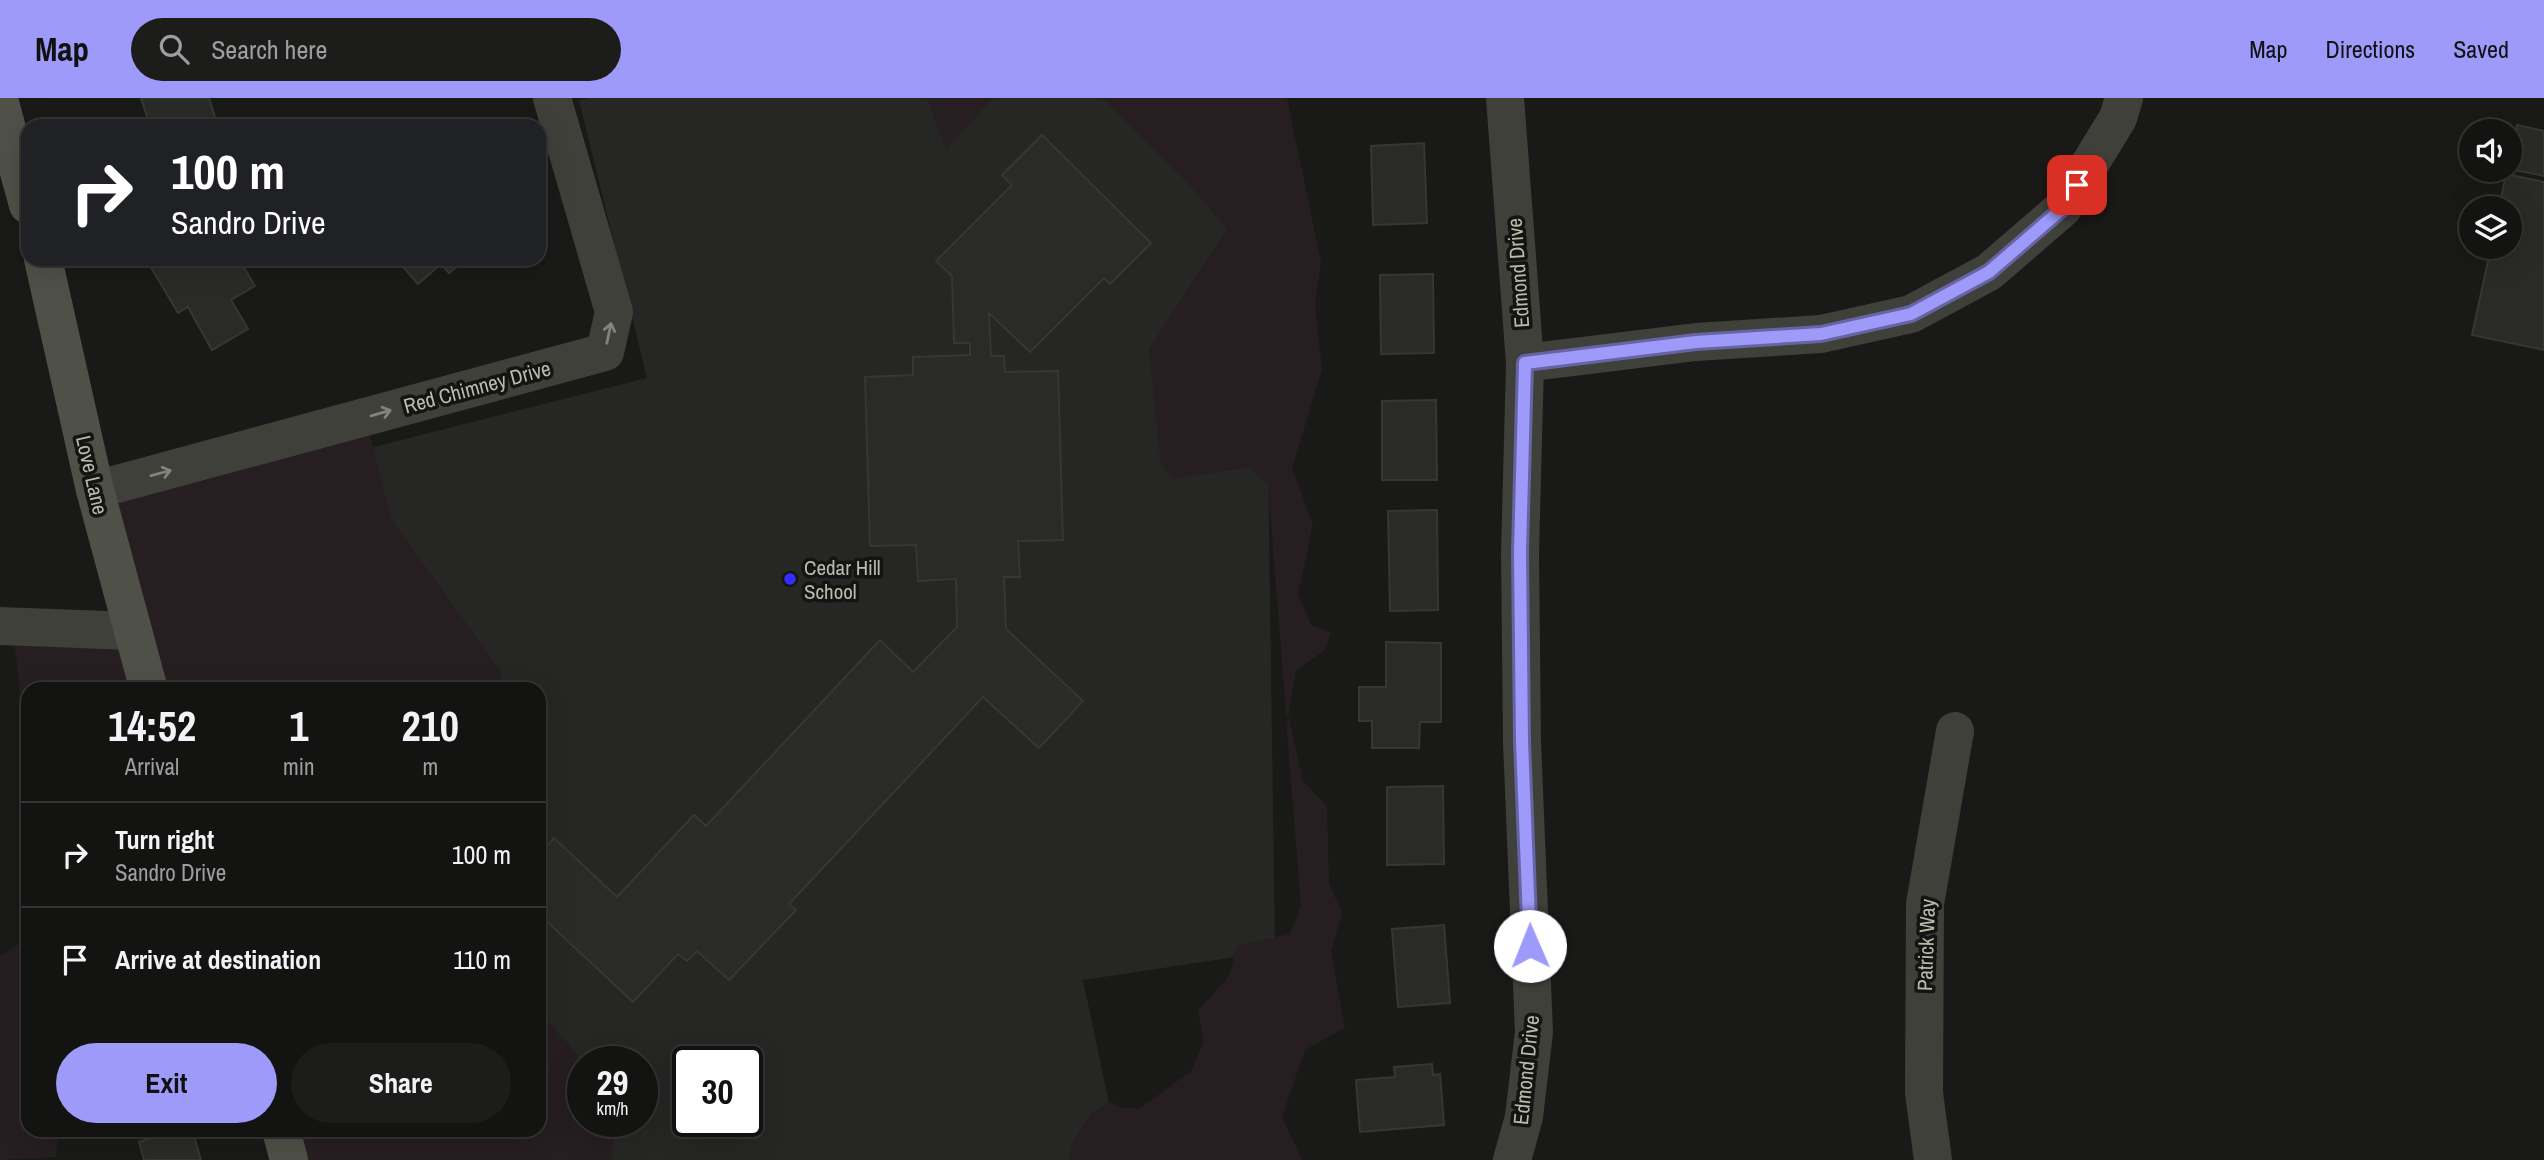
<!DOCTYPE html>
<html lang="en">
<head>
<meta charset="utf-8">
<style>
  :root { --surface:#131412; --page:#1c1d1b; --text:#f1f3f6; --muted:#9d9e9f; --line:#323332; --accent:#9d9af9 }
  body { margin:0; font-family:"Archivo Narrow",sans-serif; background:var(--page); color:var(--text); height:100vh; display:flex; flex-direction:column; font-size:26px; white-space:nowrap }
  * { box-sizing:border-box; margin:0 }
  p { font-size:23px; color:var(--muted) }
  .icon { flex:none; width:38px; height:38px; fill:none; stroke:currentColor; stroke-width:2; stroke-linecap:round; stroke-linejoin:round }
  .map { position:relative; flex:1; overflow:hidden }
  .panel { position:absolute; left:21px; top:584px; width:525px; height:455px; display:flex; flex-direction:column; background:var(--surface); border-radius:21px; box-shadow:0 7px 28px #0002,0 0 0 2px var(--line) }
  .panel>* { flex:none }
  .top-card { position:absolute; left:21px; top:21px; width:525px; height:147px; border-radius:21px; box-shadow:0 7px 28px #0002,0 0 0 2px var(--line); background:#202124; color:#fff; overflow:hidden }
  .fabs { position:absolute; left:2459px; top:21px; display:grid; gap:14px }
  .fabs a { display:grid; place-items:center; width:63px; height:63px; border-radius:50%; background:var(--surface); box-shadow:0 7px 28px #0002,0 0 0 2px var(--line); font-size:35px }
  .speed { position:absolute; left:567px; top:948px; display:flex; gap:14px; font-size:35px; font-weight:700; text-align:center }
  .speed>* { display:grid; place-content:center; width:91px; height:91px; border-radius:50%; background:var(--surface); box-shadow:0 7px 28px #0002,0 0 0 2px var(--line); line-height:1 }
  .speed small { font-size:18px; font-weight:400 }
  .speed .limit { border:4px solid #111; border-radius:10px; background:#fff; color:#111 }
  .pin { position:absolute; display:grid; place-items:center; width:60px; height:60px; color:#fff; margin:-30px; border-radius:14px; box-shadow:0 4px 10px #0006 }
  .me { position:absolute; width:77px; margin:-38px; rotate:359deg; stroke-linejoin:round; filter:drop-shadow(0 0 5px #0008) }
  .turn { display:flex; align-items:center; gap:24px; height:147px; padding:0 35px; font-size:32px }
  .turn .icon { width:91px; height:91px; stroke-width:2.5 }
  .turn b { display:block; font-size:49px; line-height:60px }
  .eta { display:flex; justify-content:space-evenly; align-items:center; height:119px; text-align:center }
  .eta b { font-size:42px; font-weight:700; line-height:49px }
  .primary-button { display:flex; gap:14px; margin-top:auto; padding:14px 35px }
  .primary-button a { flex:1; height:80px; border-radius:42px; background:var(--accent); color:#111; font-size:28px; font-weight:700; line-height:80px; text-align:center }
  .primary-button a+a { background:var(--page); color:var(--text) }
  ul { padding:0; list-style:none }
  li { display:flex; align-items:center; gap:21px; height:105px; padding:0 35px; border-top:2px solid var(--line) }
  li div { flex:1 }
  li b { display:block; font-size:26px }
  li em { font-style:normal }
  header { display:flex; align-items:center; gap:42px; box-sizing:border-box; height:98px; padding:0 35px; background:var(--accent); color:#111 }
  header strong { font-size:33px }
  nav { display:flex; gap:38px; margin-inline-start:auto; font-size:24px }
  .search { width:490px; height:63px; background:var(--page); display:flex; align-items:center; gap:18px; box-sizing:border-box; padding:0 24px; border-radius:38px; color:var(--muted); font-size:26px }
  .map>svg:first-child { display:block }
  .built { fill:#262724; fill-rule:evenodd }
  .green { fill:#261e21 }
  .building { fill:#2a2b28; stroke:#353732; stroke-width:2 }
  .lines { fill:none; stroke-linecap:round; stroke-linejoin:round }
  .street { stroke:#3e4039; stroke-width:38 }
  .secondary { stroke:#4f5047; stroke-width:38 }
  .oneway { stroke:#828477 }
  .route-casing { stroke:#6664a2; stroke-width:18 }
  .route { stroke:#9d9af9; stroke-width:12 }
  .poi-dot { fill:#362efd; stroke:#141513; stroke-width:2.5 }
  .labels { text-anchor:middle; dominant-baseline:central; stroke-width:7; stroke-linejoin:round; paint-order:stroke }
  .street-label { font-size:21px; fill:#babbaa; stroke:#141513 }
  .poi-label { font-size:21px; fill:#babbaa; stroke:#141513; text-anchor:start }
</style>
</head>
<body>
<header>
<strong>Map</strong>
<div class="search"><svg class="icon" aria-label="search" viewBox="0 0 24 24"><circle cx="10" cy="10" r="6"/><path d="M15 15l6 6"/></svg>Search here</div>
<nav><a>Map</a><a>Directions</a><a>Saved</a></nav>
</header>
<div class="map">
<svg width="2544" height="1062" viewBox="0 0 2544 1062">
  <rect width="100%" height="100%" fill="#191a18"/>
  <path class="built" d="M 590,0 L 1171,0 L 1264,77 L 1275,853 L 1083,882 L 1121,1062 L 546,1062 L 539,1032 L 539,592 L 336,591 L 286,371 L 647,280 L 579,2 ZM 583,964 L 642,964 L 642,1024 L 583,1024 ZM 688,964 L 747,964 L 747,1024 L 688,1024 Z"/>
  <g class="green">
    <path d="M 927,0 L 993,0 L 946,52 Z"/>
    <path d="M 1102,0 L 1287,0 L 1321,164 L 1315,206 L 1322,272 L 1292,370 L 1313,426 L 1298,496 L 1311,527 L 1331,534 L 1326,551 L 1296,573 L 1288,617 L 1303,683 L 1327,708 L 1329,785 L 1342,815 L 1331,853 L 1345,930 L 1305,952 L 1282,1019 L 1302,1062 L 1069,1062 L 1072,1046 L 1092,1014 L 1112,1004 L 1119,1009 L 1139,1011 L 1191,973 L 1204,944 L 1198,913 L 1229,878 L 1237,848 L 1290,836 L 1301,808 L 1287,634 L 1288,617 L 1286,615 L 1268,387 L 1250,369 L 1173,381 L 1161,368 L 1149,251 L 1227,131 L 1187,84 Z"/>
    <path d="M 370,337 L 391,421 L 502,575 L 501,591 L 28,592 L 28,647 L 26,647 L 13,533 L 124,539 L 101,394 Z"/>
    <path d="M 28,845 L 28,1032 L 58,1033 L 56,1059 L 0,1062 L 0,858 L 17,847 Z"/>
    <path d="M 539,881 L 545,885 L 544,919 L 576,954 L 583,968 L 583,1024 L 609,1024 L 614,1034 L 611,1062 L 289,1062 L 282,1033 L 539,1032 Z"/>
  </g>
  <g class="building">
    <path d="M 141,0 L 209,0 L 218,28 L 150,28 Z"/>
    <path d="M 2517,27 L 2544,33 L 2544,78 L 2510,71 Z"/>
    <path d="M 1042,37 L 1151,145 L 1110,186 L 1104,180 L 1030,254 L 989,215 L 991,258 L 1004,258 L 1005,274 L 1058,273 L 1063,442 L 1018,443 L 1020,479 L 1004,479 L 1006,531 L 1083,603 L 1039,650 L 983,599 L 789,806 L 796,812 L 729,882 L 697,853 L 687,863 L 678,856 L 633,904 L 539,816 L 539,756 L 554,740 L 617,799 L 694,717 L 706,728 L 880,542 L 913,574 L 957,529 L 956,481 L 918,483 L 916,447 L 870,448 L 865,279 L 913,277 L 913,259 L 970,257 L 970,245 L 954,245 L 952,178 L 936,163 L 1012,87 L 1002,77 Z"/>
    <path d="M 1424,45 L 1427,125 L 1373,127 L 1371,48 Z"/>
    <path d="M 2506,76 L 2544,84 L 2544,252 L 2472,237 L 2491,149 L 2510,149 L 2510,110 L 2499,110 Z"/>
    <path d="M 146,161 L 239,161 L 255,188 L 231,202 L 248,231 L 212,252 L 188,209 L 178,215 Z"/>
    <path d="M 396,161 L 466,161 L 449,175 L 441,166 L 418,186 Z"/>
    <path d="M 1433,176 L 1434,255 L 1381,256 L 1380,177 Z"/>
    <path d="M 1436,302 L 1437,382 L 1382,382 L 1382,303 Z"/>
    <path d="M 1437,412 L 1438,512 L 1390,513 L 1388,413 Z"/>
    <path d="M 1386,544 L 1441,545 L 1441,624 L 1420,624 L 1419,650 L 1372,650 L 1372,623 L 1359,623 L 1359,589 L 1386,589 Z"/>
    <path d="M 1443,688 L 1444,766 L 1387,767 L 1387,689 Z"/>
    <path d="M 1444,827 L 1450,905 L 1398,909 L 1392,831 Z"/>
    <path d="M 1432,966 L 1433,977 L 1440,976 L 1444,1027 L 1360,1034 L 1356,982 L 1395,979 L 1394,969 Z"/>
    <path d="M 178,1032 L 192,1032 L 201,1062 L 144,1062 L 139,1044 Z"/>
  </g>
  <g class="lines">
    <g class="street">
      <path d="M 1505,0 L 1525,265 L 1520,455 L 1522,644 L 1534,934 L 1524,1019 L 1512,1062"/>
      <path d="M 1525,265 L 1696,244 L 1821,236 L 1911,216 L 1989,174 L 2063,110 L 2118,20 L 2124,0"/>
      <path d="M 95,392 L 605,254 L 614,214 L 552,0"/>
      <path d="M 0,528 L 132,533"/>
      <path d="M 1933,1062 L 1924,995 L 1925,806 L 1955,633"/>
    </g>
    <g class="secondary">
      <path d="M 0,5 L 28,107"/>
      <path d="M 43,161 L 95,392 L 149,592"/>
      <path d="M 281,1032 L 289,1062"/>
    </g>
  </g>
  <defs><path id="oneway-shaft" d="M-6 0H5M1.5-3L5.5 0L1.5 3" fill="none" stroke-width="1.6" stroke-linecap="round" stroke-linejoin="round" transform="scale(1.75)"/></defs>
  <g class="oneway">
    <use href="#oneway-shaft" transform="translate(609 235) rotate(-78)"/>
    <use href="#oneway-shaft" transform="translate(381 315) rotate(-16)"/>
    <use href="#oneway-shaft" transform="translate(161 375) rotate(-15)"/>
  </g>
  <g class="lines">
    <g class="route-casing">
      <path id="route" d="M 1530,848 L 1522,644 L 1520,454 L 1525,265 L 1696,244 L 1821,236 L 1911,216 L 1989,174 L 2063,110 L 2077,87"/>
    </g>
    <use href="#route" class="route"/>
  </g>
  <circle class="poi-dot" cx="790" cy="481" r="7"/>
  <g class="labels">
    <g class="street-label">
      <text transform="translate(1518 175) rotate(-94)">Edmond Drive</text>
      <text transform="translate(477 289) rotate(-15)">Red Chimney Drive</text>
      <text transform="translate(92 377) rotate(77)">Love Lane</text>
      <text transform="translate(1926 847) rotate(-88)">Patrick Way</text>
      <text transform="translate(1526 972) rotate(-84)">Edmond Drive</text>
    </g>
    <g class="poi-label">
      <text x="804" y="469">Cedar Hill<tspan x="804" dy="24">School</tspan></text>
    </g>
  </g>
</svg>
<div class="fabs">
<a><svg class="icon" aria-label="sound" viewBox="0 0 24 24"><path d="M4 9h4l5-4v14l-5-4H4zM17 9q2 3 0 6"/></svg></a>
<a><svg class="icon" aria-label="layers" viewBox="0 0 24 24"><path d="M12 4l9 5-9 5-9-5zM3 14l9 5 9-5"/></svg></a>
</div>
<div class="speed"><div>29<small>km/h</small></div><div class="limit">30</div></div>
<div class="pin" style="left:2077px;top:87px;background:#d93025"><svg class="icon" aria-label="arrive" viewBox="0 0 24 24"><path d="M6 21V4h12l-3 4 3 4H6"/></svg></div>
<svg class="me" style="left:1530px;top:848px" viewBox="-20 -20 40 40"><circle r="19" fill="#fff"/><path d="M0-13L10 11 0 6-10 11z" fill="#9d9af9"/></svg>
<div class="top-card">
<div class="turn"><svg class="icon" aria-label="right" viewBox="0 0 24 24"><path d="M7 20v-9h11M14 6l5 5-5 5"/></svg><div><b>100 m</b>Sandro Drive</div></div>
</div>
<section class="panel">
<div class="eta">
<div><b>14:52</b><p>Arrival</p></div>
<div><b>1</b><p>min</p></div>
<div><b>210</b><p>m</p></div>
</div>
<ul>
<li><svg class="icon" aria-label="right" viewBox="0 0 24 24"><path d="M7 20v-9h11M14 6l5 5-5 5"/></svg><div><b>Turn right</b><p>Sandro Drive</p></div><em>100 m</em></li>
<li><svg class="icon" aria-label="arrive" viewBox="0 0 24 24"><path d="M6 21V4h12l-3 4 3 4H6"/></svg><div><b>Arrive at destination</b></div><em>110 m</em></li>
</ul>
<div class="primary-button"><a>Exit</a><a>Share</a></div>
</section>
</div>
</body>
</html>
